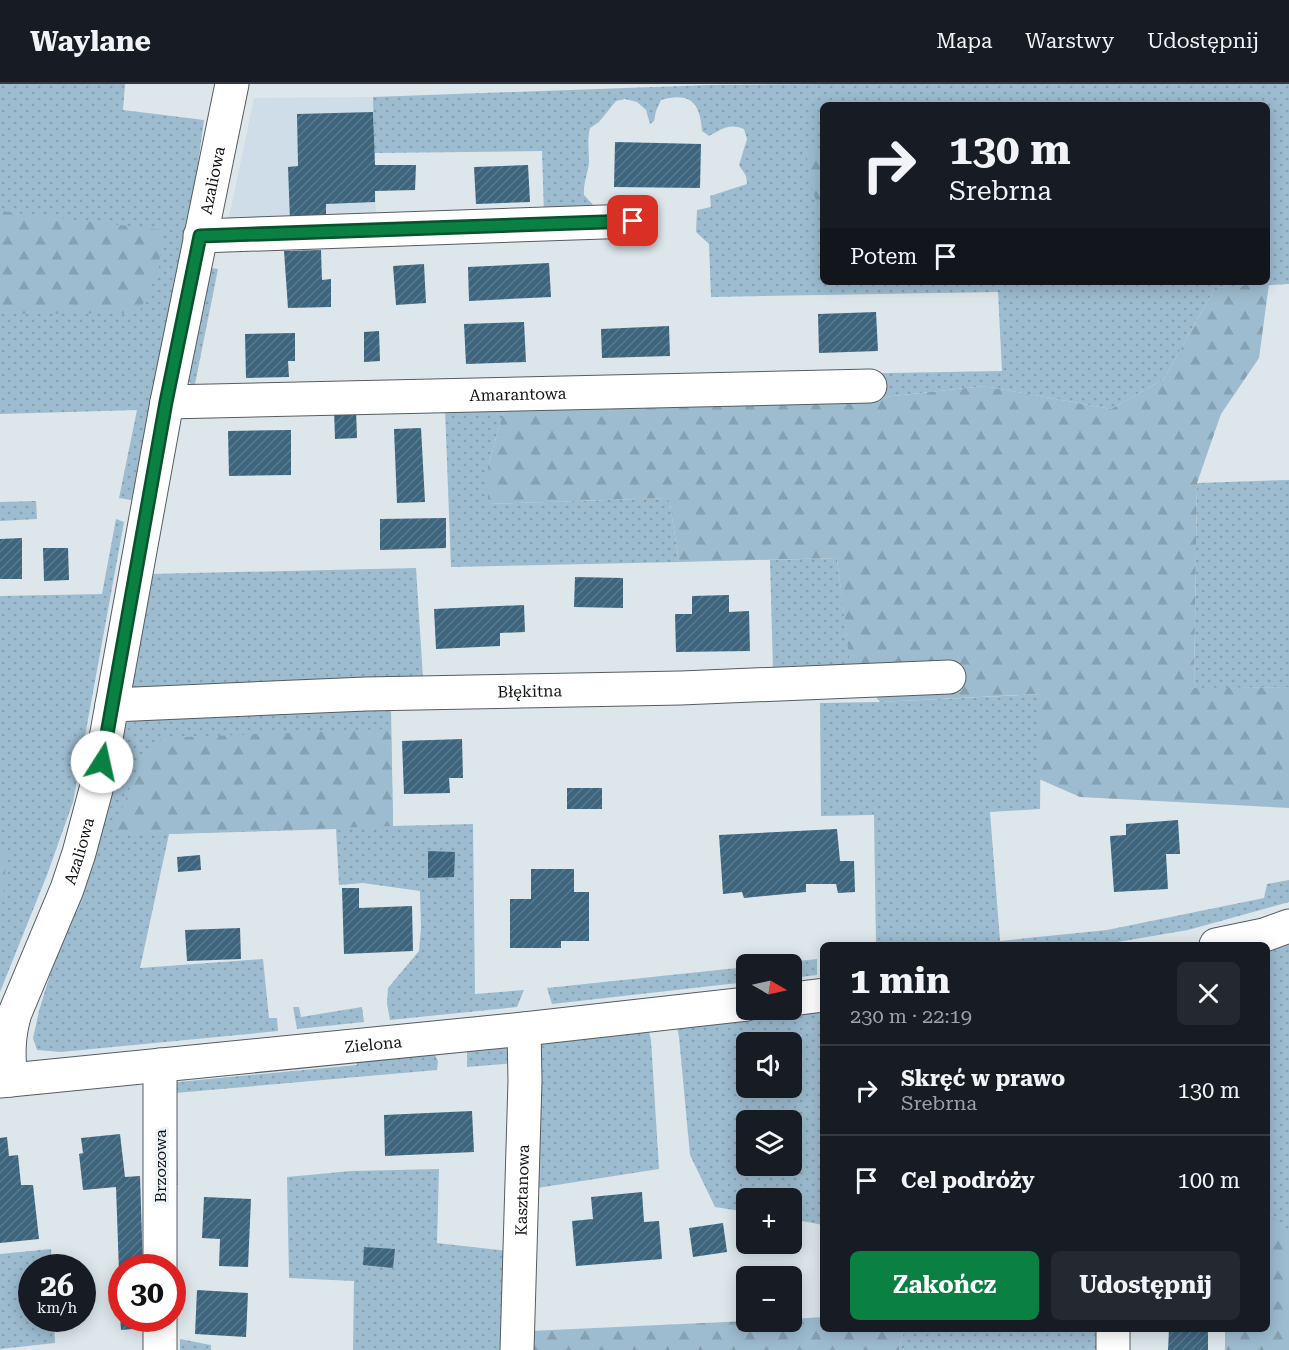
<!DOCTYPE html>
<html lang="pl">
<head>
<meta charset="utf-8">
<style>
  :root { --surface:#171b24; --page:#242831; --text:#f1f3f6; --muted:#9ea1a6; --line:#363941; --accent:#0b8043 }
  body { margin:0; font-family:"Roboto Serif",serif; background:var(--page); color:var(--text); height:100vh; display:flex; flex-direction:column; font-size:22px; white-space:nowrap }
  * { box-sizing:border-box; margin:0 }
  p { font-size:20px; color:var(--muted) }
  .icon { flex:none; width:33px; height:33px; fill:none; stroke:currentColor; stroke-width:2; stroke-linecap:round; stroke-linejoin:round }
  .map { position:relative; flex:1; overflow:hidden }
  .details { position:absolute; left:820px; top:858px; width:450px; height:390px; display:flex; flex-direction:column; background:var(--surface); border-radius:9px; box-shadow:0 3px 15px #0003 }
  .details>* { flex:none }
  .banner { position:absolute; left:820px; top:18px; width:450px; height:183px; border-radius:9px; box-shadow:0 3px 15px #0003; background:#171b24; color:var(--text); overflow:hidden }
  .needle { width:39px; rotate:99deg }
  .controls { position:absolute; left:736px; top:870px; display:grid; gap:12px }
  .controls a { display:grid; place-items:center; width:66px; height:66px; border-radius:9px; background:var(--surface); box-shadow:0 3px 15px #0003; font-size:30px }
  .speed { position:absolute; left:18px; top:1170px; display:flex; gap:12px; font-size:30px; font-weight:700; text-align:center }
  .speed>* { display:grid; place-content:center; width:78px; height:78px; border-radius:50%; background:var(--surface); box-shadow:0 3px 15px #0003; line-height:1 }
  .speed small { font-size:15px; font-weight:400 }
  .speed .limit { border:9px solid #d22; background:#fff; color:#111 }
  .pin { position:absolute; display:grid; place-items:center; width:51px; height:51px; color:#fff; margin:-26px; border-radius:12px; box-shadow:0 3px 9px #0006 }
  .me { position:absolute; width:66px; margin:-33px; rotate:10deg; stroke-linejoin:round; filter:drop-shadow(0 0 4px #0008) }
  .turn { display:flex; align-items:center; gap:21px; height:126px; padding:0 30px; font-size:27px }
  .turn .icon { width:78px; height:78px; stroke-width:2.5 }
  .turn b { display:block; font-size:42px; line-height:51px }
  .then { display:flex; align-items:center; height:57px; padding:0 30px; background:#0003; gap:12px; font-size:22px }
  .round { display:grid; place-items:center; flex:none; width:63px; height:63px; border-radius:9px; background:var(--page) }
  .head { display:flex; align-items:center; justify-content:space-between; height:102px; padding:0 30px }
  h1 { font-size:36px; font-weight:700; line-height:45px }
  .primary-button { display:flex; gap:12px; margin-top:auto; padding:12px 30px }
  .primary-button a { flex:1; height:69px; border-radius:9px; background:var(--accent); color:#fff; font-size:24px; font-weight:700; line-height:69px; text-align:center }
  .primary-button a+a { background:var(--page); color:var(--text) }
  ul { padding:0; list-style:none }
  li { display:flex; align-items:center; gap:18px; height:90px; padding:0 30px; border-top:2px solid var(--line) }
  li div { flex:1 }
  li b { display:block; font-size:22px }
  li em { font-style:normal }
  header { display:flex; align-items:center; gap:36px; box-sizing:border-box; height:84px; padding:0 30px; background:var(--surface); border-bottom:2px solid var(--line) }
  header strong { font-size:28px }
  nav { display:flex; gap:33px; margin-inline-start:auto; font-size:21px }
  .map>svg:first-child { display:block }
  .built { fill:#cedde8 }
  .grass { fill:url(#grass-dots); fill-rule:evenodd }
  .forest { fill:url(#forest-firs) }
  .building { fill:url(#building-hatch) }
  .lines { fill:none; stroke-linecap:round; stroke-linejoin:round }
  .minor-casing { stroke:#565d62; stroke-width:35 }
  .minor { stroke:#fff; stroke-width:33 }
  .route-casing { stroke:#07532c; stroke-width:15 }
  .route { stroke:#0b8043; stroke-width:10 }
  .labels { text-anchor:middle; dominant-baseline:central; stroke-width:6; stroke-linejoin:round; paint-order:stroke }
  .street-label { font-size:16px; fill:#111416; stroke:#ebf3f8 }
</style>
</head>
<body>
<header>
<strong>Waylane</strong>
<nav><a>Mapa</a><a>Warstwy</a><a>Udostępnij</a></nav>
</header>
<div class="map">
<svg width="1289" height="1266" viewBox="0 0 1289 1266">
  <defs>
    <pattern id="grass-dots" width="8" height="8" patternUnits="userSpaceOnUse" patternTransform="scale(1.5)"><rect width="8" height="8" fill="#9dbcd0"/><path d="M2 2h.1M6 6h.1" fill="none" stroke="#86a1b2" stroke-width="1.8" stroke-linecap="round"/></pattern>
    <pattern id="forest-firs" width="22" height="20" patternUnits="userSpaceOnUse" patternTransform="scale(1.5)"><rect width="22" height="20" fill="#9dbcd0"/><path d="M5 1l3.5 6h-7zM16 11l3.5 6h-7z" fill="#86a1b2"/></pattern>
    <pattern id="building-hatch" width="6" height="6" patternUnits="userSpaceOnUse" patternTransform="scale(1.5)"><rect width="6" height="6" fill="#3d657e"/><path d="M-1 1l2-2M0 6l6-6M5 7l2-2" fill="none" stroke="#5c7a8d"/></pattern>
  </defs>
  <rect width="100%" height="100%" fill="#dde6eb"/>
  <path class="built" d="M 373,13 L 376,135 L 228,138 L 254,14 Z"/>
  <g class="grass">
    <path d="M 0,0 L 125,0 L 123,26 L 204,36 L 190,139 L 137,417 L 119,414 L 137,326 L 0,330 Z"/>
    <path d="M 824,0 L 1289,0 L 1289,200 L 1215,204 L 1164,295 L 1111,325 L 984,302 L 857,316 L 776,291 L 1002,287 L 998,208 L 711,213 L 709,160 L 696,148 L 697,126 L 711,123 L 710,112 L 747,100 L 746,92 L 739,81 L 747,55 L 744,45 C 728,39 723,45 709,52 L 702,47 C 700,18 690,8 661,16 L 656,27 L 654,37 L 650,40 L 646,26 L 637,18 L 625,15 L 616,17 L 599,38 L 590,44 C 587,56 589,66 589,78 C 588,89 583,99 584,111 L 596,124 L 544,132 L 542,67 L 374,69 L 373,13 L 709,1 ZM 824,21 L 1268,21 L 1268,198 L 824,198 Z"/>
    <path d="M 210,184 L 218,185 L 194,305 L 186,293 Z"/>
    <path d="M 505,322 L 488,382 L 488,420 L 669,414 L 679,478 L 451,483 L 445,325 Z"/>
    <path d="M 1289,396 L 1289,603 L 1194,605 L 1197,399 Z"/>
    <path d="M 36,417 L 37,435 L 0,437 L 0,418 Z"/>
    <path d="M 116,435 L 124,438 L 73,718 L 47,791 L 0,908 L 0,512 L 102,510 Z"/>
    <path d="M 837,474 L 851,585 L 773,587 L 770,476 Z"/>
    <path d="M 416,484 L 423,595 L 134,606 L 132,602 L 149,490 Z"/>
    <path d="M 1041,610 L 1040,725 L 990,728 L 1000,857 L 1107,846 L 1264,814 L 1267,800 L 1289,796 L 1289,818 L 1188,846 L 1100,861 L 876,861 L 874,731 L 821,732 L 820,619 L 880,618 Z"/>
    <path d="M 391,624 L 393,742 L 473,740 L 475,910 L 524,906 L 517,923 L 390,936 L 387,920 L 388,904 L 419,867 L 421,844 L 420,807 L 363,799 L 339,801 L 336,745 L 169,750 L 140,884 L 263,875 L 269,934 L 277,934 L 278,947 L 61,968 L 37,966 L 33,954 L 39,927 L 126,639 L 142,629 Z"/>
    <path d="M 1289,856 L 1289,1266 L 1225,1266 L 1225,1245 L 1268,1245 L 1268,863 Z"/>
    <path d="M 817,875 L 817,891 L 792,894 L 792,880 L 770,880 Z"/>
    <path d="M 747,883 L 747,898 L 552,920 L 547,904 Z"/>
    <path d="M 293,923 L 299,923 L 301,933 L 362,923 L 364,938 L 297,945 Z"/>
    <path d="M 823,928 L 823,1141 L 792,1135 L 792,1114 L 747,1114 L 747,1128 L 715,1123 L 690,1071 L 679,953 L 677,943 ZM 747,958 L 792,958 L 792,1004 L 747,1004 ZM 747,1036 L 792,1036 L 792,1082 L 747,1082 Z"/>
    <path d="M 648,944 L 651,956 L 659,1085 L 537,1104 L 539,958 Z"/>
    <path d="M 501,959 L 508,963 L 515,979 L 467,983 L 467,965 Z"/>
    <path d="M 434,969 L 438,977 L 437,986 L 175,1009 L 178,1101 L 169,1100 L 168,999 L 357,981 L 357,974 Z"/>
    <path d="M 439,1085 L 437,1159 L 508,1167 L 505,1266 L 353,1266 L 354,1197 L 289,1194 L 287,1093 L 351,1087 Z"/>
    <path d="M 51,1165 L 52,1183 L 32,1184 L 32,1234 L 54,1235 L 55,1259 L 0,1265 L 0,1170 Z"/>
    <path d="M 904,1245 L 1105,1245 L 1105,1266 L 899,1266 Z"/>
    <path d="M 180,1255 L 211,1261 L 211,1266 L 180,1266 Z"/>
  </g>
  <g class="forest">
    <path d="M 806,66 L 823,66 L 823,132 L 821,132 L 811,101 Z"/>
    <path d="M 0,127 L 162,146 L 159,183 L 139,229 L 0,230 Z"/>
    <path d="M 1269,200 L 1259,274 L 1221,330 L 1197,399 L 1194,604 L 1289,603 L 1289,724 L 1080,713 L 1039,695 L 1040,610 L 880,618 L 850,580 L 837,474 L 679,478 L 669,414 L 488,420 L 488,382 L 505,322 L 857,316 L 984,302 L 1111,325 L 1164,295 L 1215,204 Z"/>
    <path d="M 391,645 L 393,742 L 168,750 L 112,750 L 138,683 L 161,654 Z"/>
    <path d="M 0,767 L 7,767 L 0,845 Z"/>
    <path d="M 1268,1134 L 1273,1134 L 1289,1146 L 1289,1266 L 1225,1266 L 1225,1245 L 1268,1245 Z"/>
    <path d="M 823,1233 L 824,1245 L 904,1245 L 899,1266 L 528,1266 L 530,1247 L 747,1237 L 792,1238 L 792,1235 Z"/>
  </g>
  <g class="building">
    <path d="M 373,28 L 375,81 L 416,81 L 415,106 L 375,107 L 375,118 L 326,120 L 326,135 L 290,136 L 288,83 L 298,82 L 297,30 Z"/>
    <path d="M 615,58 L 701,60 L 700,104 L 614,103 Z"/>
    <path d="M 528,81 L 530,118 L 476,120 L 474,83 Z"/>
    <path d="M 321,166 L 322,196 L 331,195 L 331,223 L 288,224 L 284,167 Z"/>
    <path d="M 549,179 L 551,213 L 469,217 L 468,183 Z"/>
    <path d="M 424,180 L 426,219 L 396,221 L 393,182 Z"/>
    <path d="M 876,228 L 878,267 L 819,269 L 818,230 Z"/>
    <path d="M 524,238 L 526,278 L 466,280 L 464,240 Z"/>
    <path d="M 669,242 L 670,272 L 602,274 L 601,245 Z"/>
    <path d="M 379,247 L 380,277 L 364,278 L 364,248 Z"/>
    <path d="M 295,249 L 295,277 L 288,277 L 289,293 L 246,294 L 245,250 Z"/>
    <path d="M 334,325 L 356,325 L 357,354 L 335,355 Z"/>
    <path d="M 421,344 L 425,418 L 397,419 L 394,345 Z"/>
    <path d="M 291,346 L 291,391 L 229,392 L 228,347 Z"/>
    <path d="M 446,434 L 446,464 L 380,466 L 380,435 Z"/>
    <path d="M 22,454 L 22,495 L 0,495 L 0,455 Z"/>
    <path d="M 43,464 L 68,464 L 69,496 L 44,497 Z"/>
    <path d="M 575,493 L 623,494 L 623,524 L 574,523 Z"/>
    <path d="M 729,511 L 729,528 L 749,527 L 750,567 L 676,568 L 675,530 L 692,530 L 692,512 Z"/>
    <path d="M 524,521 L 525,548 L 500,549 L 500,562 L 436,565 L 434,525 Z"/>
    <path d="M 462,655 L 463,694 L 449,694 L 450,709 L 404,710 L 402,657 Z"/>
    <rect x="567" y="704" width="35" height="21"/>
    <path d="M 1178,736 L 1180,770 L 1166,770 L 1168,805 L 1114,808 L 1110,752 L 1126,751 L 1126,740 Z"/>
    <path d="M 837,745 L 840,777 L 854,777 L 855,808 L 838,809 L 836,800 L 806,800 L 806,808 L 744,814 L 742,808 L 723,810 L 719,751 Z"/>
    <path d="M 428,767 L 455,768 L 454,793 L 428,794 Z"/>
    <path d="M 200,771 L 201,786 L 178,788 L 177,773 Z"/>
    <path d="M 531,785 L 574,785 L 574,808 L 589,808 L 589,857 L 561,857 L 561,864 L 510,864 L 510,815 L 531,815 Z"/>
    <path d="M 342,804 L 359,804 L 359,824 L 412,822 L 413,867 L 344,870 Z"/>
    <path d="M 240,844 L 241,875 L 187,877 L 185,846 Z"/>
    <path d="M 472,1027 L 474,1068 L 385,1072 L 384,1031 Z"/>
    <path d="M 120,1050 L 125,1093 L 140,1092 L 143,1184 L 122,1184 L 122,1216 L 120,1216 L 116,1103 L 83,1106 L 79,1070 L 83,1069 L 81,1054 Z"/>
    <path d="M 7,1053 L 9,1072 L 18,1071 L 21,1101 L 33,1101 L 39,1155 L 0,1159 L 0,1054 Z"/>
    <path d="M 642,1108 L 644,1138 L 659,1137 L 662,1175 L 576,1182 L 572,1137 L 593,1135 L 591,1113 Z"/>
    <path d="M 204,1113 L 251,1115 L 248,1183 L 219,1182 L 220,1155 L 202,1154 Z"/>
    <path d="M 723,1139 L 727,1168 L 693,1173 L 689,1144 Z"/>
    <path d="M 364,1163 L 395,1165 L 393,1184 L 363,1181 Z"/>
    <path d="M 197,1206 L 248,1209 L 246,1253 L 195,1250 Z"/>
    <path d="M 120,1234 L 133,1234 L 133,1245 L 121,1246 Z"/>
    <path d="M 1169,1245 L 1208,1245 L 1208,1266 L 1168,1266 Z"/>
  </g>
  <g class="lines">
    <g class="minor-casing">
      <g id="minor">
        <path d="M 200,152 L 633,137"/>
        <path id="s1" d="M 167,318 L 870,302"/>
        <path id="s2" d="M 112,621 L 366,610 L 681,604 L 949,593"/>
        <path d="M 1216,861 L 1264,851 L 1289,842"/>
        <path d="M 792,915 L 824,911"/>
        <path d="M 160,981 L 160,1184"/>
        <path id="s3" d="M 11,996 C 8,972 8,952 15,929 L 67,805 L 79,769 L 98,698 L 167,318 L 232,0"/>
        <path id="s4" d="M 0,997 L 524,945 L 747,920"/>
        <path d="M 160,1234 L 160,1266"/>
        <path id="s5" d="M 517,1266 L 525,997 L 524,945"/>
        <path d="M 1113,1266 L 1113,1245"/>
      </g>
    </g>
    <use href="#minor" class="minor"/>
  </g>
  <g class="lines">
    <g class="route-casing">
      <path id="route" d="M 102,678 L 166,318 L 200,152 L 633,137"/>
    </g>
    <use href="#route" class="route"/>
  </g>
  <g class="labels">
    <g class="street-label">
      <text stroke="none"><textPath href="#s3" startOffset="926">Azaliowa</textPath></text>
      <text stroke="none"><textPath href="#s1" startOffset="351">Amarantowa</textPath></text>
      <text stroke="none"><textPath href="#s2" startOffset="418">Błękitna</textPath></text>
      <text stroke="none"><textPath href="#s3" startOffset="242">Azaliowa</textPath></text>
      <text stroke="none"><textPath href="#s4" startOffset="375">Zielona</textPath></text>
      <text transform="translate(160 1082) rotate(-90)">Brzozowa</text>
      <text stroke="none"><textPath href="#s5" startOffset="160">Kasztanowa</textPath></text>
    </g>
  </g>
</svg>
<div class="controls">
<a><svg class="needle" viewBox="-14 -14 28 28"><path d="M0-13l5 13h-10z" fill="#e53935"/><path d="M0 13l5-13h-10z" fill="#9ea1a6"/></svg></a>
<a><svg class="icon" aria-label="sound" viewBox="0 0 24 24"><path d="M4 9h4l5-4v14l-5-4H4zM17 9q2 3 0 6"/></svg></a>
<a><svg class="icon" aria-label="layers" viewBox="0 0 24 24"><path d="M12 4l9 5-9 5-9-5zM3 14l9 5 9-5"/></svg></a>
<a>+</a>
<a>−</a>
</div>
<div class="speed"><div>26<small>km/h</small></div><div class="limit">30</div></div>
<div class="pin" style="left:633px;top:137px;background:#d93025"><svg class="icon" aria-label="arrive" viewBox="0 0 24 24"><path d="M6 21V4h12l-3 4 3 4H6"/></svg></div>
<svg class="me" style="left:102px;top:678px" viewBox="-20 -20 40 40"><circle r="19" fill="#fff"/><path d="M0-13L10 11 0 6-10 11z" fill="#0b8043"/></svg>
<div class="banner">
<div class="turn"><svg class="icon" aria-label="right" viewBox="0 0 24 24"><path d="M7 20v-9h11M14 6l5 5-5 5"/></svg><div><b>130 m</b>Srebrna</div></div>
<div class="then">Potem<svg class="icon" aria-label="arrive" viewBox="0 0 24 24"><path d="M6 21V4h12l-3 4 3 4H6"/></svg></div>
</div>
<section class="details">
<div class="head"><div><h1>1 min</h1><p>230 m · 22:19</p></div><a class="round"><svg class="icon" aria-label="close" viewBox="0 0 24 24"><path d="M6 6l12 12M18 6L6 18"/></svg></a></div>
<ul>
<li><svg class="icon" aria-label="right" viewBox="0 0 24 24"><path d="M7 20v-9h11M14 6l5 5-5 5"/></svg><div><b>Skręć w prawo</b><p>Srebrna</p></div><em>130 m</em></li>
<li><svg class="icon" aria-label="arrive" viewBox="0 0 24 24"><path d="M6 21V4h12l-3 4 3 4H6"/></svg><div><b>Cel podróży</b></div><em>100 m</em></li>
</ul>
<div class="primary-button"><a>Zakończ</a><a>Udostępnij</a></div>
</section>
</div>
</body>
</html>
